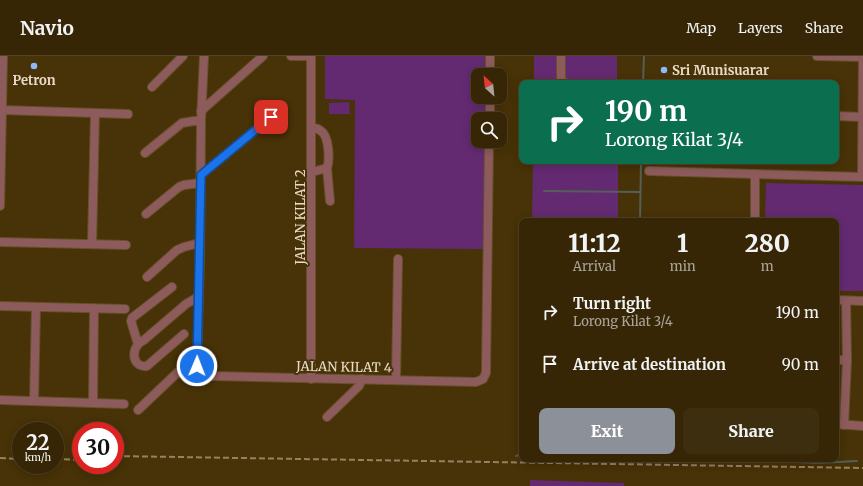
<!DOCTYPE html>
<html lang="en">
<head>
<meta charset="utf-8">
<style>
  :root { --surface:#362605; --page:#3d2e0f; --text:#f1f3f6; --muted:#aaa59a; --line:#504327; --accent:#8c9099 }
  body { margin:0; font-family:Merriweather,serif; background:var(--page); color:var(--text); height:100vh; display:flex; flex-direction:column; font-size:15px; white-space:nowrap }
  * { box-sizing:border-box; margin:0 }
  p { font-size:13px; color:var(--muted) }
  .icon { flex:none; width:22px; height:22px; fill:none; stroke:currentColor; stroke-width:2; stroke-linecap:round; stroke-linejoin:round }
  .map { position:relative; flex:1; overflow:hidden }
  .drawer { position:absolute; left:519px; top:162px; width:320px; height:244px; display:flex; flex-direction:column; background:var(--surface); border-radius:8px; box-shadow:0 2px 10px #0003,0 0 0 1px var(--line) }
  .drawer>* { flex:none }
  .banner { position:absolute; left:519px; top:24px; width:320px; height:84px; border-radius:8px; box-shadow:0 2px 10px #0003,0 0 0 1px var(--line); background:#0b6e4f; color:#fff; overflow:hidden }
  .needle { width:26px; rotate:333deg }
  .controls { position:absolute; left:471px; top:12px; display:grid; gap:8px }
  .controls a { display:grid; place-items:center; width:36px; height:36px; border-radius:8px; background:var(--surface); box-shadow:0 2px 10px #0003,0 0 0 1px var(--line); font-size:20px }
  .speed { position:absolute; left:12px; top:366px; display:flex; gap:8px; font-size:20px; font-weight:700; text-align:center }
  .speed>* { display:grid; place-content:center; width:52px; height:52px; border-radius:50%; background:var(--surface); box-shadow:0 2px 10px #0003,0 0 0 1px var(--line); line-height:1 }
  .speed small { font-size:10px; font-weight:400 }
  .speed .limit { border:6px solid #d22; background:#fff; color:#111 }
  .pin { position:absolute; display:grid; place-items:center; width:34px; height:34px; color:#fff; margin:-17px; border-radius:8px; box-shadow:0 2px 6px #0006 }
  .me { position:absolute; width:44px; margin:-22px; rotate:1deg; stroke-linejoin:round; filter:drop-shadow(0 0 3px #0008) }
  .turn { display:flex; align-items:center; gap:14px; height:84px; padding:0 20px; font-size:18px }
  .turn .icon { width:52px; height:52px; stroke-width:2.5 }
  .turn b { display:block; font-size:28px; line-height:34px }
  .eta { display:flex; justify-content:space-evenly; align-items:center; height:68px; text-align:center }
  .eta b { font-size:24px; font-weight:800; line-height:28px }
  .button { display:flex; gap:8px; margin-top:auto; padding:8px 20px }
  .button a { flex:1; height:46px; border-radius:8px; background:var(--accent); color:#fff; font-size:16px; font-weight:800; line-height:46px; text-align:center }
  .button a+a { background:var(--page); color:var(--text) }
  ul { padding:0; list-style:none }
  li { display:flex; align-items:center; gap:12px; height:52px; padding:0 20px }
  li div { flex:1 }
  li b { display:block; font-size:15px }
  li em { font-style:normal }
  header { display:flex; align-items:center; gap:24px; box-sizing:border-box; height:56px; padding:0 20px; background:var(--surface); border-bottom:1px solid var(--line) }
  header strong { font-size:19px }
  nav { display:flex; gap:22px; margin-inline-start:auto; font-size:14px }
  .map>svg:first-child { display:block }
  .green { fill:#632a72 }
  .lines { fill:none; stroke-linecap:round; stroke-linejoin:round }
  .stream { stroke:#535f59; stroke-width:2 }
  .minor-casing { stroke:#655029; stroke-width:10 }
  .minor { stroke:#8e5b5c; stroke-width:8 }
  .rail { stroke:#948262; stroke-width:2; stroke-dasharray:6 3; stroke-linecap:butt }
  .route-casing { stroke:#114b97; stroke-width:10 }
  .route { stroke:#1a73e8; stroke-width:7 }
  .poi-dot { fill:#8db9fc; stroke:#483207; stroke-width:1.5 }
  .labels { text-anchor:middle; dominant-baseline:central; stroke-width:4; stroke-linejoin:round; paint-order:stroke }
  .poi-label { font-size:13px; font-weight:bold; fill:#e8dac5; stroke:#483207; text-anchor:start }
  .street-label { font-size:13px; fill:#e8dac5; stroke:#483207 }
</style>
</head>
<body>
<header>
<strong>Navio</strong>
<nav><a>Map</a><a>Layers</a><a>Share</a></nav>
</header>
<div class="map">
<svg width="863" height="430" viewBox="0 0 863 430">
  <rect width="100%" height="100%" fill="#483207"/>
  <g class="green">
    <path d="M 325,0 L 485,0 L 485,19 L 478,19 L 478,41 L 485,41 L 485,63 L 478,63 L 478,85 L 485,85 L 484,193 L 354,192 L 355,44 L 325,43 Z"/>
    <rect x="534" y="0" width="83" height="27"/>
    <path d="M 349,46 L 350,58 L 329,58 L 329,47 Z"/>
    <path d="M 533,105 L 618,105 L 618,165 L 532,165 Z"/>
    <path d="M 766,127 L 863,129 L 863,235 L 836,235 L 836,165 L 765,165 Z"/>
    <path d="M 530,424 L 624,427 L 624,430 L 530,430 Z"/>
  </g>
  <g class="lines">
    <g class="stream">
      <path d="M 643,27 L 644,0"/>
      <path d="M 544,135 L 640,136"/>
      <path d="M 640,165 L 641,105"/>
      <path d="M 516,400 L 522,398"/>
      <path d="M 778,403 C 803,409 831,406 857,405"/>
    </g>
    <g class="minor-casing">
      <g id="minor">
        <path d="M 204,0 L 201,65 L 200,200 L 197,310 L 204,319 L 212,320 L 476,326 L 483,323 L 486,317 L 489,85"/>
        <path d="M 291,0 L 311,0"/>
        <path d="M 311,0 L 311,323"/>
        <path d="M 561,0 L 561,22 L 563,26 L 566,27"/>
        <path d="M 817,0 L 863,1"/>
        <path d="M 490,19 L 490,0"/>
        <path d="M 152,31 L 183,0"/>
        <path d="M 2,54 L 128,58"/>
        <path d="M 201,55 L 263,0"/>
        <path d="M 836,60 L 862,61"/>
        <path d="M 490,63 L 490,41"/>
        <path d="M 312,72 C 315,72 319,73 321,75 C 329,80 330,104 327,112 L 312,116"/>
        <path d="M 145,97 L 182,67 L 194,65 L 201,65"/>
        <path d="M 327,112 L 330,145"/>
        <path d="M 649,115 L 863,121"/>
        <path d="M 201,119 L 271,61"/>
        <path d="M 862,121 L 863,0"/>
        <path d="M 0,150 L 3,0"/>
        <path d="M 146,158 L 179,131 L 184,129 L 200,127"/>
        <path d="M 755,165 L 755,118"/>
        <path d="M 0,186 L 126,189"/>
        <path d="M 92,188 L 95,57"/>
        <path d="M 147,221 L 177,194 L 184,191 L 199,187"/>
        <path d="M 836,244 L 863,245"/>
        <path d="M 0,250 L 125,253"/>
        <path d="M 184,278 L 147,310 C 131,312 130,290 144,284 L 186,248 L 198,241"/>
        <path d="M 140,286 L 137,285 L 131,265 L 132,262 L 172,231"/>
        <path d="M 836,304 L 847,304"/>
        <path d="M 396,324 L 398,203"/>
        <path d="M 0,344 L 124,348"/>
        <path d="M 34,345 L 36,251"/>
        <path d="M 93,347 L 94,252"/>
        <path d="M 138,354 L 197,298"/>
        <path d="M 327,361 L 359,330 L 362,323"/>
        <path d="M 836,368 L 863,370"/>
        <path d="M 844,369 L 847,304 L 846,245"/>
      </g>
    </g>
    <use href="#minor" class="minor"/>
    <g class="rail">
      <path d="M 115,400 L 863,412"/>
      <path d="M 0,402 L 21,403"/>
      <path d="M 55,403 L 81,404"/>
    </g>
  </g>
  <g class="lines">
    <g class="route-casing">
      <path id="route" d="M 197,310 L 201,119 L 271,61"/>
    </g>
    <use href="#route" class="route"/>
  </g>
  <g class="poi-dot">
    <circle cx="34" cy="10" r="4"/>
    <circle cx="664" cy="14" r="4"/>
  </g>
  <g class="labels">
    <g class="poi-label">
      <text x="672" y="14">Sri Munisuarar</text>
      <text x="34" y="24" text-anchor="middle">Petron</text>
    </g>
    <g class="street-label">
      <text transform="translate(300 161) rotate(-90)">JALAN KILAT 2</text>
      <text transform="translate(344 311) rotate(1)">JALAN KILAT 4</text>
    </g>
  </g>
</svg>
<div class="controls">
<a><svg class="needle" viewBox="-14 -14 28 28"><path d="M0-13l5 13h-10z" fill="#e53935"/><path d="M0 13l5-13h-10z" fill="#aaa59a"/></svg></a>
<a><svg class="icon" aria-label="search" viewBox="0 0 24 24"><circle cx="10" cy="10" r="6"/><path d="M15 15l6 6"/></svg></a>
</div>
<div class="speed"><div>22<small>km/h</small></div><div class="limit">30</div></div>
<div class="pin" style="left:271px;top:61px;background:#d93025"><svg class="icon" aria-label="arrive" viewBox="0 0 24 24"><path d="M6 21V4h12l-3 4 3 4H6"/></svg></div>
<svg class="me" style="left:197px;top:310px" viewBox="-20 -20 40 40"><circle r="17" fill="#1a73e8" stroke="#fff" stroke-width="3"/><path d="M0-11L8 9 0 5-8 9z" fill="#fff"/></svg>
<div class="banner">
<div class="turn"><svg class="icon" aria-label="right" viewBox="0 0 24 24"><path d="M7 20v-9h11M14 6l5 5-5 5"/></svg><div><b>190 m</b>Lorong Kilat 3/4</div></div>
</div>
<section class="drawer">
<div class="eta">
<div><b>11:12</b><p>Arrival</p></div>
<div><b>1</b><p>min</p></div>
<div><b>280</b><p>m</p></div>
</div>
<ul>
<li><svg class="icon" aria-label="right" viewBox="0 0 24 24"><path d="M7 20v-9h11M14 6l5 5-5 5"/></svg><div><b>Turn right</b><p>Lorong Kilat 3/4</p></div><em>190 m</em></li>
<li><svg class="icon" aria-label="arrive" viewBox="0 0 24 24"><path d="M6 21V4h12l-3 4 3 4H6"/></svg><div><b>Arrive at destination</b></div><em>90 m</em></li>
</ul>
<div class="button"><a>Exit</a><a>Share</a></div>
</section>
</div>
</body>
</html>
